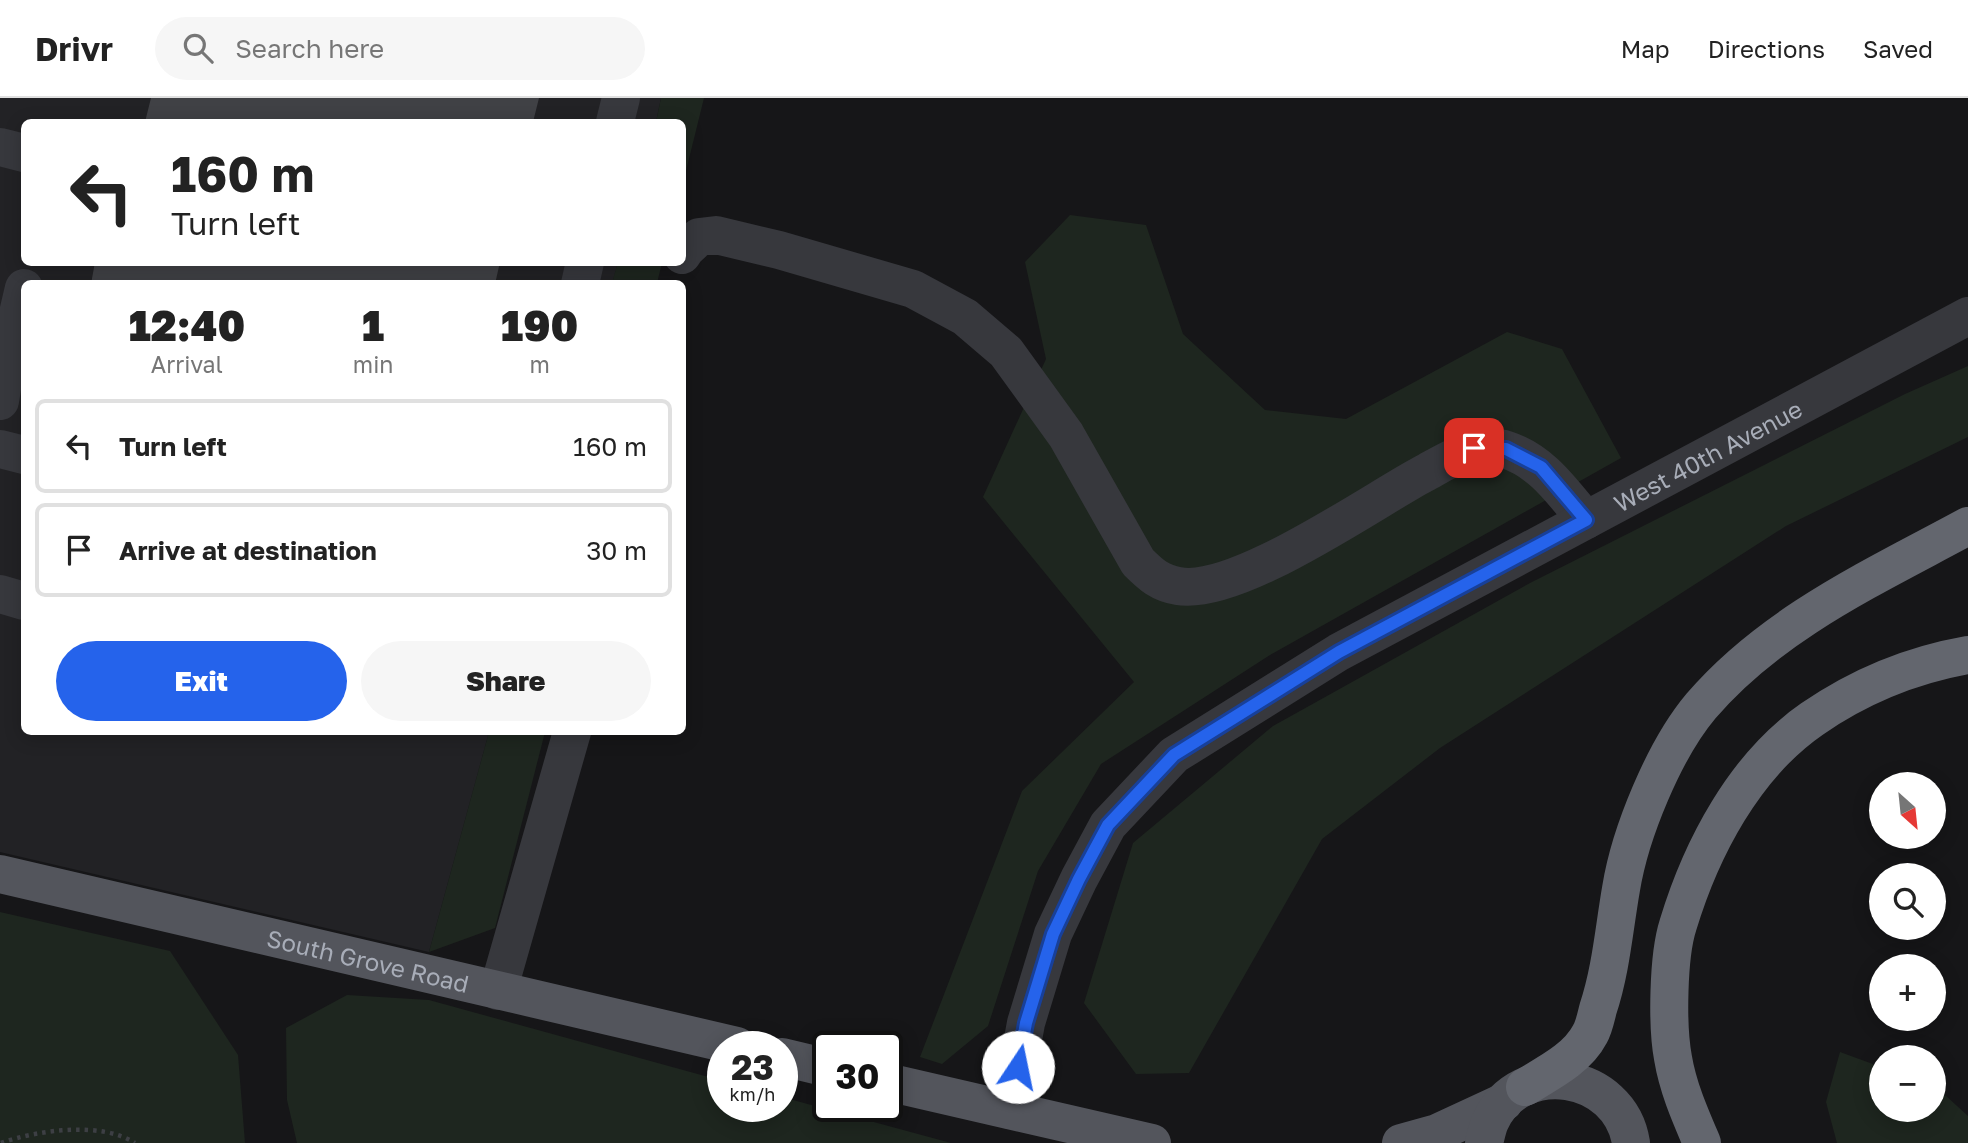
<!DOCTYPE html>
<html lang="en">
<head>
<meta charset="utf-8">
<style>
  :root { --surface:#fff; --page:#f6f6f6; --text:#222; --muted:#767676; --line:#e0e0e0; --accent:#2563eb }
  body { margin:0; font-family:"Golos Text",sans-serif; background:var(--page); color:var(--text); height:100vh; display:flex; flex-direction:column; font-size:26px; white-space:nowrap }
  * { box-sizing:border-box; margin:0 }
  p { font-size:23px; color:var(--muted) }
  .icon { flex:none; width:38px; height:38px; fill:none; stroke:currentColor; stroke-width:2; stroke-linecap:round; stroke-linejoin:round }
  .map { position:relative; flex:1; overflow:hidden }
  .side { position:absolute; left:21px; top:182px; width:665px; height:455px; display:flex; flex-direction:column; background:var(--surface); border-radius:10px; box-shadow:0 4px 18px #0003 }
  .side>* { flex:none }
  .hud { position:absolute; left:21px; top:21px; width:665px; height:147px; border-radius:10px; box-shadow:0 4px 18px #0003; background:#fff; color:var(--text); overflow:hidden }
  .needle { width:46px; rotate:153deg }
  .fabs { position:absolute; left:1869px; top:674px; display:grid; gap:14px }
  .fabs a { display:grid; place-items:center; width:77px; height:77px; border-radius:50%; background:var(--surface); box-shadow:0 4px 18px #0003; font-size:35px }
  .speed { position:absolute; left:707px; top:933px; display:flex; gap:14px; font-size:35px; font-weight:700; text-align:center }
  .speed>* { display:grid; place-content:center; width:91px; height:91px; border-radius:50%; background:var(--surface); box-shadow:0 4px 18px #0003; line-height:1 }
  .speed small { font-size:18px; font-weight:400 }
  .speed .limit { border:4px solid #111; border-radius:10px; background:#fff; color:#111 }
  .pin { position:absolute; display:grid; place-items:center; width:60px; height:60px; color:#fff; margin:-30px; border-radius:14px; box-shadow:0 4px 10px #0006 }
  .me { position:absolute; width:77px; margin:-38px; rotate:11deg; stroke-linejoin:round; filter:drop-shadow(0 0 5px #0008) }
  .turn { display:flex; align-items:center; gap:24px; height:147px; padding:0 35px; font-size:32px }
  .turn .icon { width:91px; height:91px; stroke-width:2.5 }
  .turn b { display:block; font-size:49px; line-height:60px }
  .eta { display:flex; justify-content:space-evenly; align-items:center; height:119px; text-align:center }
  .eta b { font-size:42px; font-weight:800; line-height:49px }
  .cta { display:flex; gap:14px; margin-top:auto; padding:14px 35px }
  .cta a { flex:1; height:80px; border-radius:42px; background:var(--accent); color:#fff; font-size:28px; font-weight:800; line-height:80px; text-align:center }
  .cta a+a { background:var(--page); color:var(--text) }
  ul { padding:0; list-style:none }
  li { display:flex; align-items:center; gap:21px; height:94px; margin:0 14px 10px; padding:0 21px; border:4px solid var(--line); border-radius:10px }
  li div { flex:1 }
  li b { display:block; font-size:26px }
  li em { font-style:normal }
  header { display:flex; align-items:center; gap:42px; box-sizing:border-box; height:98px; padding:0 35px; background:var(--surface); border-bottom:2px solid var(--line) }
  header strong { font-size:33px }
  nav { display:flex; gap:38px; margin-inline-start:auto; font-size:24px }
  .search { width:490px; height:63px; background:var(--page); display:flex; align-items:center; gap:18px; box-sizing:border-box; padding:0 24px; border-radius:38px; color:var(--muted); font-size:26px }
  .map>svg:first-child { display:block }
  .built { fill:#222225 }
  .green { fill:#1e261f }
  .building { fill:#404145 }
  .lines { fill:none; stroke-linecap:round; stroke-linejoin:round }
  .path { stroke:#3d3f44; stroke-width:4.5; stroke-dasharray:3.5 5; stroke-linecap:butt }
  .minor { stroke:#37383d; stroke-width:38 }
  .major { stroke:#53555c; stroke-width:38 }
  .highway { stroke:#63666e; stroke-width:38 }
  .route-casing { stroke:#184099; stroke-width:18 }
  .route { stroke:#2563eb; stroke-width:12 }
  .labels { text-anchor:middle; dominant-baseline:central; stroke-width:7; stroke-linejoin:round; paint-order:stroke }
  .street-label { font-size:24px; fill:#a8adb8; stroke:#111113 }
</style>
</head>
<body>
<header>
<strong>Drivr</strong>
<div class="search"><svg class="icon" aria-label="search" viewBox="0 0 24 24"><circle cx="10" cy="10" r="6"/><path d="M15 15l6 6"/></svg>Search here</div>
<nav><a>Map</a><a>Directions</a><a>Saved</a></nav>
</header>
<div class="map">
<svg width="1968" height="1045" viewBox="0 0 1968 1045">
  <rect width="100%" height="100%" fill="#161618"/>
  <path class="built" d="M 0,0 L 661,0 L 656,24 L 24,24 L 24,164 L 618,165 L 612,186 L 24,186 L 24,634 L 489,634 L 429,854 L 0,754 Z"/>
  <g class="green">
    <path d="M 661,0 L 704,0 L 683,85 L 682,24 L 656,24 Z"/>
    <path d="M 1070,117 L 1146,127 L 1183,236 L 1265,312 L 1346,321 L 1507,234 L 1562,251 L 1621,360 L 1270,557 L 1101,666 L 1038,773 L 988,928 L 942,966 L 920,959 L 1022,693 L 1134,584 L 983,399 L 1046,261 L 1025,164 Z"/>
    <path d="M 618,164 L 662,164 L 662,165 L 657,185 L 612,185 Z"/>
    <path d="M 1968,268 L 1968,339 L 1786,428 L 1440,650 L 1322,741 L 1189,975 L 1136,976 L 1084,905 L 1133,745 L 1273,628 L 1530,485 L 1905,296 Z"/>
    <path d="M 489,634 L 545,634 L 495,830 L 429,854 Z"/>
    <path d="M 0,814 L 170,853 L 238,957 L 245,1045 L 0,1045 Z"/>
    <path d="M 347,897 L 429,902 L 723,983 L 723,1008 L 782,1008 L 782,999 L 951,1045 L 297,1045 L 287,1002 L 286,930 Z"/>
    <path d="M 1840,954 L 1881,969 L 1881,1012 L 1934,1012 L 1934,987 L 1968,1018 L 1968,1045 L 1837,1045 L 1826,1004 Z"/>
  </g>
  <g class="building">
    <path d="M 151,0 L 539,0 L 533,24 L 145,24 Z"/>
    <path d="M 95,164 L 500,164 L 495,186 L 91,186 Z"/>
  </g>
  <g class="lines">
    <path class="path" d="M 1,1045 C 38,1032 101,1023 135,1045"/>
    <g class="minor">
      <path d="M 615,24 L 621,0"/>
      <path d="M 0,49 L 24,55"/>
      <path d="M 682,157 L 686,151 L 699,139 L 716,137 L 779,152 L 913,191 L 965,219 L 1006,254 L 1066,337 L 1138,464 C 1151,477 1160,485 1178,488 C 1236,499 1369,405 1423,376 C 1449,362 1477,342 1507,352 C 1543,364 1563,395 1586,422"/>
      <path d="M 580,186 L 585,164"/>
      <path d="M 0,303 L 6,266 L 24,190"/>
      <path d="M 0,351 L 24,357"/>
      <path d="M 0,496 L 24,503"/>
      <path d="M 498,893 L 572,634"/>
      <path id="s1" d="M 1010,1012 L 1026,925 L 1053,836 L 1079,781 L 1108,727 L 1174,657 L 1339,554 L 1968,218"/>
    </g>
    <g class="major">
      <path id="s2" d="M 0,776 L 737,948"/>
      <path d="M 782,959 L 828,970"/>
      <path d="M 887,984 L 1152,1045"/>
      <path d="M 1401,1045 L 1437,1035 L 1504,1004"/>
      <path d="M 1484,1045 C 1486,1038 1487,1031 1490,1024 C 1520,958 1620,974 1631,1045"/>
    </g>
    <g class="highway">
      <path d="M 1525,989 C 1548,975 1577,961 1590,936 C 1594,929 1596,919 1598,911 C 1611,872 1614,831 1621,791 C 1630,735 1664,652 1701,608 C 1772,525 1874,479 1968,428"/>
      <path d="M 1702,1045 C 1690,1017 1678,990 1673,960 C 1667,928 1668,858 1678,827 C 1701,751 1744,668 1812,621 C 1860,588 1911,567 1968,557"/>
    </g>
  </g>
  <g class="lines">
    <g class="route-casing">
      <path id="route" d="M 1018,969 L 1026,925 L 1053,836 L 1079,781 L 1108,727 L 1174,657 L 1339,554 L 1586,422 L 1541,369 L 1506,351 L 1474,350"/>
    </g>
    <use href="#route" class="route"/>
  </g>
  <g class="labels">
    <g class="street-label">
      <text stroke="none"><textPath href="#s1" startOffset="1012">West 40th Avenue</textPath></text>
      <text stroke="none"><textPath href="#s2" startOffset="378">South Grove Road</textPath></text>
    </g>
  </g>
</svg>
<div class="fabs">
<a><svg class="needle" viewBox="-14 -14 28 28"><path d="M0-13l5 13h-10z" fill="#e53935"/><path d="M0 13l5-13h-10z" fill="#767676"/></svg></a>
<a><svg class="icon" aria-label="search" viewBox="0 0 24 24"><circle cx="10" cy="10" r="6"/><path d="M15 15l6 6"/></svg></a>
<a>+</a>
<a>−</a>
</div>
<div class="speed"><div>23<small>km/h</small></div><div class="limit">30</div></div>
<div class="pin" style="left:1474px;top:350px;background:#d93025"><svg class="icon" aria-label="arrive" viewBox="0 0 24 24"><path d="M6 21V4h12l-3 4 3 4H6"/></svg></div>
<svg class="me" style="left:1018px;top:969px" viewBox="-20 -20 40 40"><circle r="19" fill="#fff"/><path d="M0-13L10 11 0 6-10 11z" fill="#2563eb"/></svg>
<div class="hud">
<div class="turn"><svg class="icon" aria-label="left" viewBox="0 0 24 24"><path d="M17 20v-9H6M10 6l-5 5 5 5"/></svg><div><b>160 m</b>Turn left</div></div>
</div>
<section class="side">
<div class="eta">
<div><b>12:40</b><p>Arrival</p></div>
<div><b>1</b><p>min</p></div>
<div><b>190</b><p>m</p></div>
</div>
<ul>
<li><svg class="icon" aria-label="left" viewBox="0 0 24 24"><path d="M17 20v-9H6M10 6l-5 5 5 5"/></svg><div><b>Turn left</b></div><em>160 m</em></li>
<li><svg class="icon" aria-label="arrive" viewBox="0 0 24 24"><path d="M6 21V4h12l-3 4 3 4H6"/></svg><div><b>Arrive at destination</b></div><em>30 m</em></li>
</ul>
<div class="cta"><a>Exit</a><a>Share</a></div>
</section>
</div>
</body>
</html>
